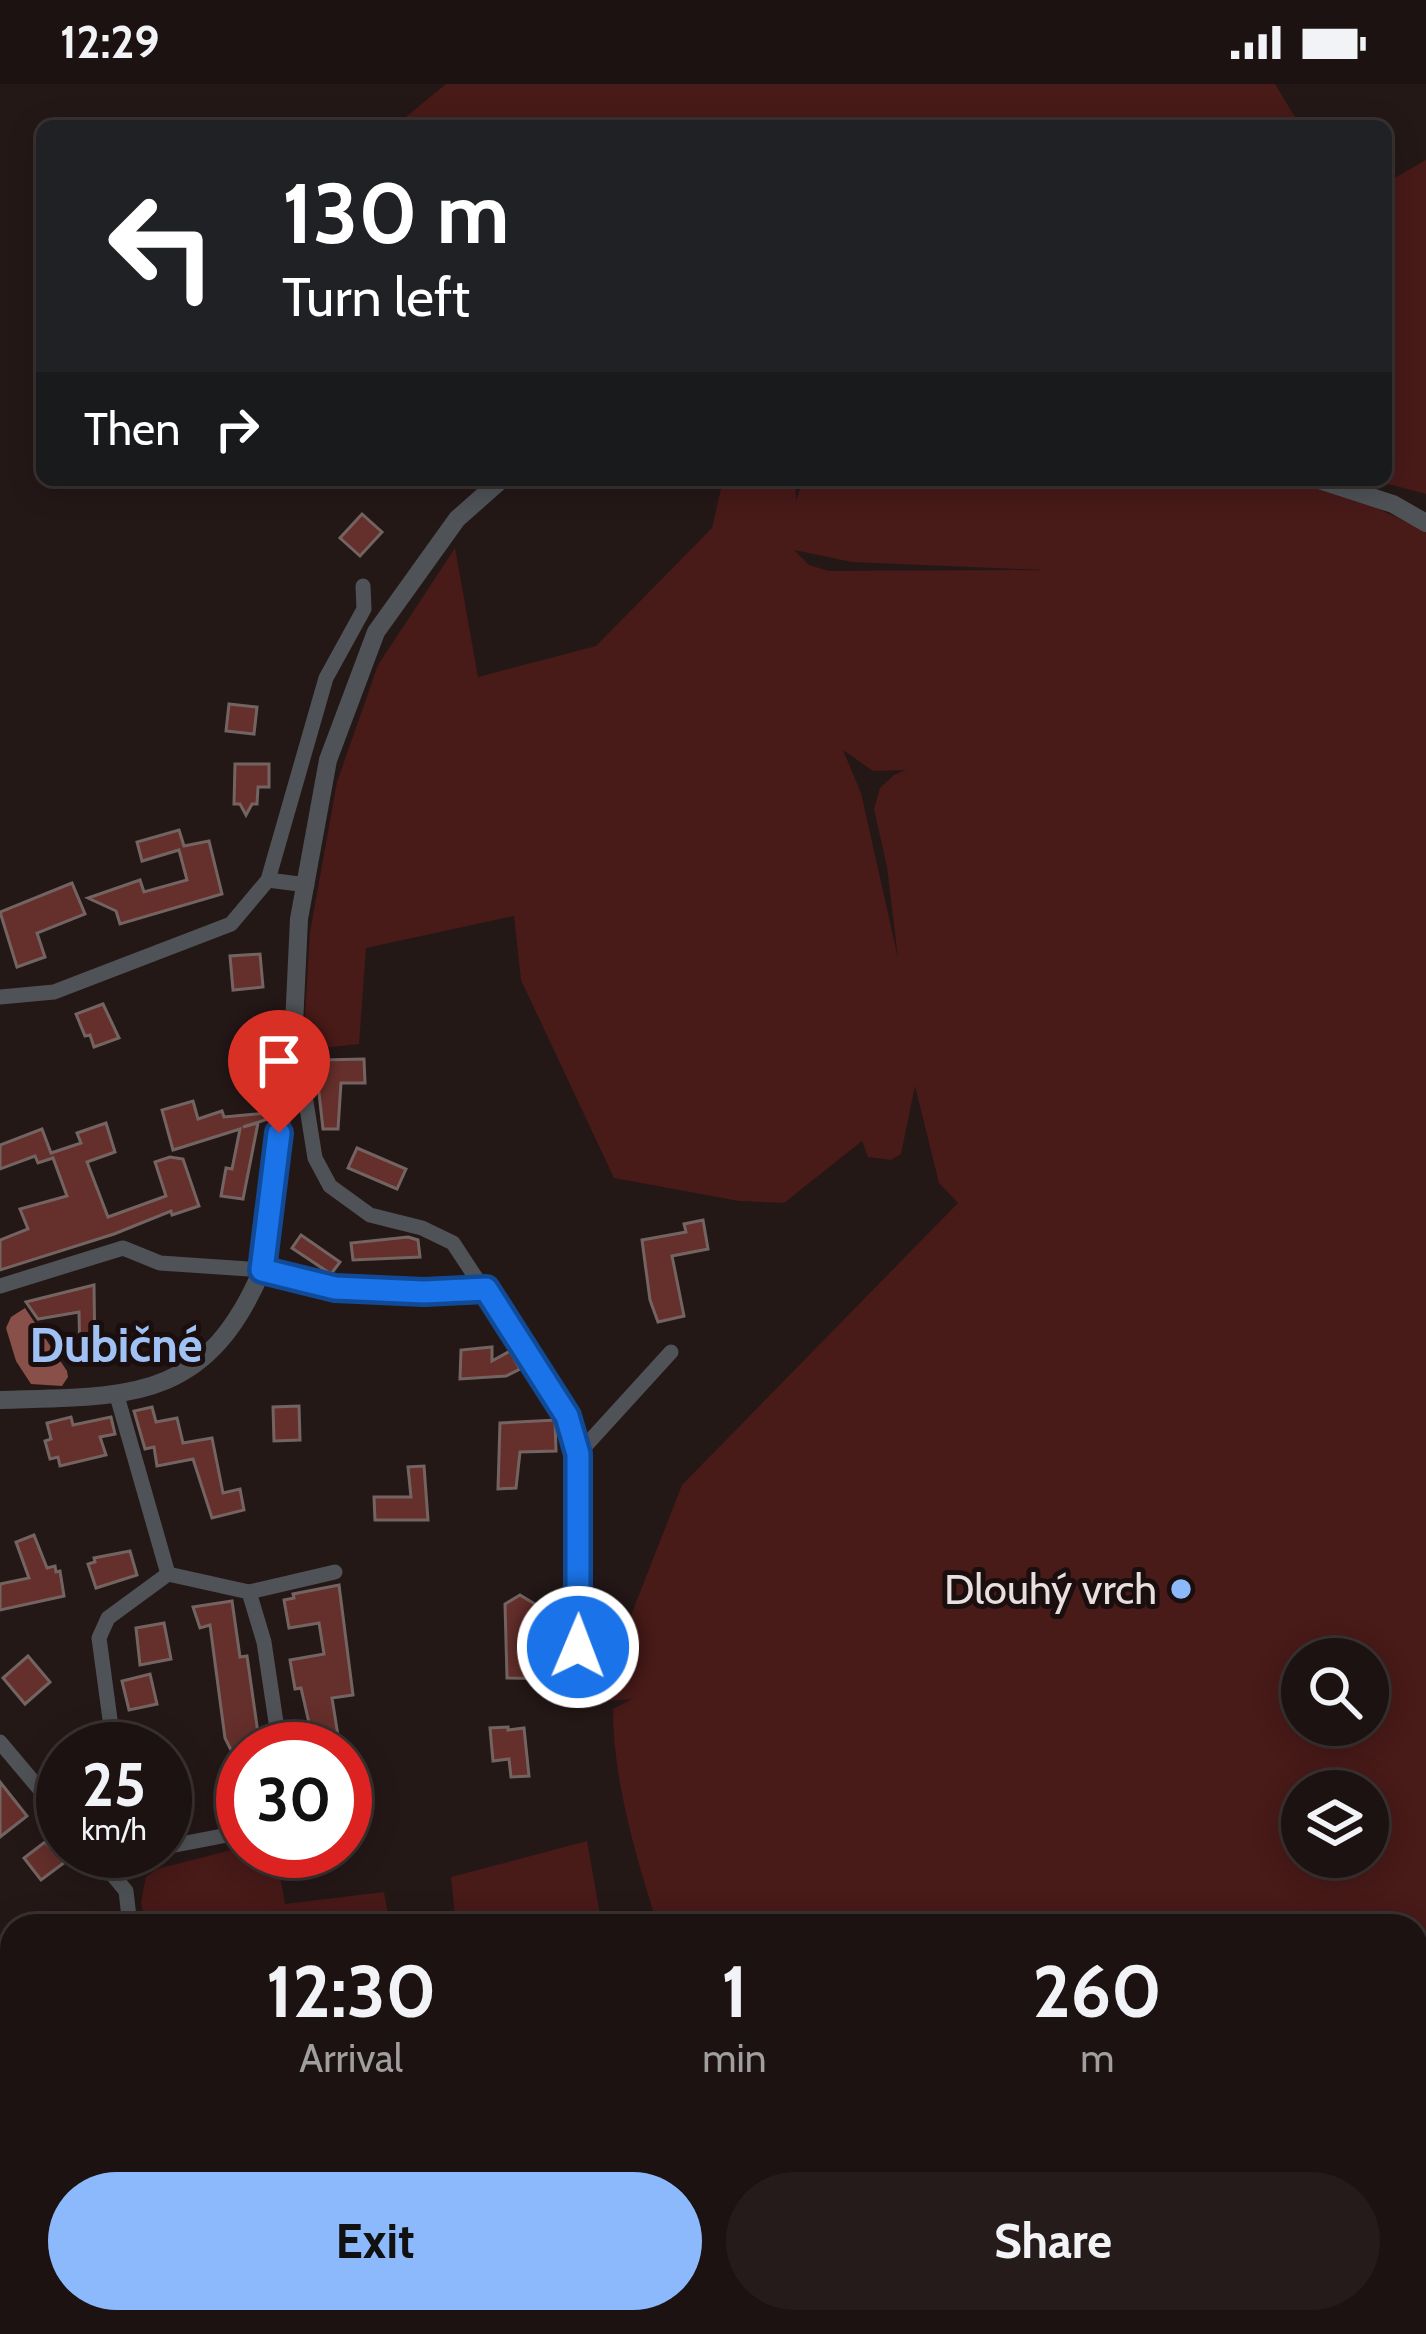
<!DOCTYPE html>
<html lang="en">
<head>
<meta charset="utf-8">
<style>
  :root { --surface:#1b1211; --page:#241b1a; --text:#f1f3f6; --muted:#a09e9f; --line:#393231; --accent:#8cb9fc }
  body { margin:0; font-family:Cabin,sans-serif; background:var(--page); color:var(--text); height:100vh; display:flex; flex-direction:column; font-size:45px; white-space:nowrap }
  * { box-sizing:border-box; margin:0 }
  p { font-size:39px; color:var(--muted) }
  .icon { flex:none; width:66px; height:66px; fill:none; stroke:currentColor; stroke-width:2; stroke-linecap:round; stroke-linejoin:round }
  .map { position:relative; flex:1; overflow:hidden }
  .side { position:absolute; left:0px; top:1830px; width:1428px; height:420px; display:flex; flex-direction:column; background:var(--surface); border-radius:36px 36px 0 0; box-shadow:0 6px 30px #0003,0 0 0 3px var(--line) }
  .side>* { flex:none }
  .top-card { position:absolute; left:36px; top:36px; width:1356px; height:366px; border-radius:18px; box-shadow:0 6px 30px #0003,0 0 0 3px var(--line); background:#202124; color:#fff; overflow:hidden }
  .buttons { position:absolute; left:1281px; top:1554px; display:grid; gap:24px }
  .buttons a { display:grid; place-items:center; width:108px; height:108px; border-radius:50%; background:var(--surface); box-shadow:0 6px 30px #0003,0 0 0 3px var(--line); font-size:60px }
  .speed { position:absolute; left:36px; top:1638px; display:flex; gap:24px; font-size:60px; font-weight:700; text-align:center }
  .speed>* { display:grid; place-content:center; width:156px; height:156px; border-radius:50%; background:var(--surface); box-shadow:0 6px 30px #0003,0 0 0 3px var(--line); line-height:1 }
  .speed small { font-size:30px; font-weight:400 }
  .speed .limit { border:18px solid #d22; background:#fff; color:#111 }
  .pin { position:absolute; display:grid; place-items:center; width:102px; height:102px; color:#fff; margin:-123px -51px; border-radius:50% 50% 50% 0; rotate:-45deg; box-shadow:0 0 12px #0007 }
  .pin .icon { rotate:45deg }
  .me { position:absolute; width:132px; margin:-66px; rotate:1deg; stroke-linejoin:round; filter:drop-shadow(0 0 9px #0008) }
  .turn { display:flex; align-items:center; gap:42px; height:252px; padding:0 48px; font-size:54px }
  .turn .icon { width:156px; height:156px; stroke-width:2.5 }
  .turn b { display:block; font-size:84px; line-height:102px }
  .then { display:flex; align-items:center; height:114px; padding:0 48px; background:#0003; gap:24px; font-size:45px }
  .eta { display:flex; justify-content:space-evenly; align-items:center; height:204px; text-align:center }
  .eta b { font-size:72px; font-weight:700; line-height:84px }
  .cta { display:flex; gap:24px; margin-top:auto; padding:24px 48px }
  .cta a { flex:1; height:138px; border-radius:72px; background:var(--accent); color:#111; font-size:48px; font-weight:700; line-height:138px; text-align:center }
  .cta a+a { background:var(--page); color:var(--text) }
  .status { display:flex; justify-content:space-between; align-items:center; height:84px; padding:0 60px; background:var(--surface); direction:ltr }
  .status svg { height:33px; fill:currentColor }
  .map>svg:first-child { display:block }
  .green { fill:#481a18; fill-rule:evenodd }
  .water { fill:#89504a }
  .building { fill:#652f2b; stroke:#736462; stroke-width:3 }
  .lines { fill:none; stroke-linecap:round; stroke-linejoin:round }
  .minor { stroke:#4f5357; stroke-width:15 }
  .tertiary { stroke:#4f5357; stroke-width:18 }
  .route-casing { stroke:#114b97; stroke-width:30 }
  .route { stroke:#1a73e8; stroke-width:21 }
  .poi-dot { fill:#8cb9fc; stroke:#1a0f0e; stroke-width:4.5 }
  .labels { text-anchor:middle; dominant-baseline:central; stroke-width:10; stroke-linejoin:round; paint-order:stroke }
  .poi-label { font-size:42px; fill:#e8dfde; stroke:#1a0f0e; text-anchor:end }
  .quarter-label { font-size:48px; font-weight:bold; fill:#a0c1f3; stroke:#1a0f0e }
</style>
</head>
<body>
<div class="status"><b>12:29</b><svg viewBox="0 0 49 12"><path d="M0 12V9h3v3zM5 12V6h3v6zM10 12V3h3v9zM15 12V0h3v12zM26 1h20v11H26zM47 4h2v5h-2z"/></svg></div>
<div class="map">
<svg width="1426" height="2250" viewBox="0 0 1426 2250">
  <rect width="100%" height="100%" fill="#241817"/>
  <g class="green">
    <path d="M 446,0 L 1275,0 L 1298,38 L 1291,42 L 395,42 Z"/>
    <path d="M 1426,76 L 1426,410 L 1373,396 L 1386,396 L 1386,99 Z"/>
    <path d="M 723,396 L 795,396 L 796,417 L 803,396 L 1302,396 L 1349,411 L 1426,447 L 1426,2250 L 924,2250 L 924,2238 L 1416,2238 L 1416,1842 L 1152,1842 L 1169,1839 L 1165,1829 L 1099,1836 L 1081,1831 L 1052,1842 L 658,1842 C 636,1773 613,1697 613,1625 L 632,1615 L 597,1618 L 682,1401 L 958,1119 L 939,1099 L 915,1002 L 901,1070 L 891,1076 L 868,1073 L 862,1057 L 784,1119 L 739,1117 L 614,1094 L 521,896 L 514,832 L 366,864 L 359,960 L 303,966 L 310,848 L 337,698 L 378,581 L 455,464 L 478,593 L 596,562 L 712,444 ZM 794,466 L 852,478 L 1043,486 L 829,487 L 809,481 ZM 843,666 L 873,687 L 906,686 L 894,691 L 880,704 L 874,725 L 887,783 L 898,874 L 861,709 ZM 1302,1575 L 1368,1575 L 1368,1641 L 1302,1641 ZM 1302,1707 L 1368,1707 L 1368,1773 L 1302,1773 Z"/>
    <path d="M 587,1757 L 602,1842 L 456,1842 L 451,1793 Z"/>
    <path d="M 243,1763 L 243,1767 L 276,1767 L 285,1820 L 384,1808 L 390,1842 L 146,1842 L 141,1818 L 146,1793 L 157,1785 Z"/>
    <path d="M 223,2238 L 664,2238 L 670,2250 L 227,2250 Z"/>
  </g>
  <path class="water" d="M 25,1224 L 67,1287 L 68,1293 L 62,1302 L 31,1300 L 16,1277 L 6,1244 L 11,1233 Z"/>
  <g class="building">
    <path d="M 362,430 L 382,448 L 360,472 L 340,454 Z"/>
    <path d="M 229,620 L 257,623 L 254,650 L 226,647 Z"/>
    <path d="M 235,680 L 269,680 L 269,703 L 258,703 L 257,720 L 252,720 L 246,731 L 240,720 L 234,720 Z"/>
    <path d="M 179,746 L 184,762 L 209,757 L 222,810 L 120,840 L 116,827 L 88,814 L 140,796 L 144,808 L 187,796 L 179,766 L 142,777 L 137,758 Z"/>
    <path d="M 72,799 L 85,830 L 37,849 L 45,873 L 17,883 L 0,828 Z"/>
    <path d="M 260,870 L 263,903 L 233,906 L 230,872 Z"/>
    <path d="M 103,920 L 119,954 L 94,963 L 90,951 L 85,952 L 76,930 Z"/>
    <path d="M 364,975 L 365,999 L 341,999 L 338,1045 L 323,1045 L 318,1000 L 322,976 Z"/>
    <path d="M 193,1017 L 198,1035 L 222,1027 L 224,1033 L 267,1029 L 268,1035 L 243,1043 L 258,1039 L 243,1115 L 221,1112 L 226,1084 L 232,1085 L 240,1045 L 173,1066 L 162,1026 Z"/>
    <path d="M 106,1039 L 115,1068 L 87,1078 L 108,1133 L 166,1112 L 155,1078 L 170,1073 L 183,1075 L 199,1122 L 172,1131 L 171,1127 L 114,1150 L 0,1186 L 0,1156 L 28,1145 L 20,1125 L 67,1112 L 53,1074 L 38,1079 L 35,1072 L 0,1085 L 0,1061 L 42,1045 L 51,1069 L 81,1059 L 77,1049 Z"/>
    <path d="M 357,1064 L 406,1085 L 397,1105 L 348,1084 Z"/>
    <path d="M 703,1136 L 708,1165 L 672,1172 L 684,1232 L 658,1238 L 650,1216 L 642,1156 L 686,1148 L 684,1140 Z"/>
    <path d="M 301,1151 L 340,1178 L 331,1190 L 292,1164 Z"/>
    <path d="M 408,1153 L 418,1156 L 420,1173 L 353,1176 L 351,1159 Z"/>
    <path d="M 94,1201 L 95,1276 L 80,1277 L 79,1228 L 38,1235 L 26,1218 Z"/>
    <path d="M 492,1263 L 492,1277 L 510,1267 L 520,1285 L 506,1292 L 460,1295 L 461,1266 Z"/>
    <path d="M 299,1322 L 300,1356 L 274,1357 L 273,1323 Z"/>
    <path d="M 152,1323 L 156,1338 L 177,1334 L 183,1359 L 212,1354 L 223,1409 L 240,1405 L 244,1426 L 212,1434 L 193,1375 L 157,1382 L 154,1363 L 145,1365 L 134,1327 Z"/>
    <path d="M 71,1333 L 73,1341 L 111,1333 L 115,1350 L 100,1353 L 106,1371 L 60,1382 L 58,1373 L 50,1375 L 45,1357 L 51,1355 L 47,1339 Z"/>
    <path d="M 555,1336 L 556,1367 L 520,1368 L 516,1404 L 498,1405 L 500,1339 Z"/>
    <path d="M 424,1382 L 428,1436 L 375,1436 L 374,1413 L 411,1413 L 408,1383 Z"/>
    <path d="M 34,1451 L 47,1484 L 55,1482 L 56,1488 L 60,1487 L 64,1512 L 0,1526 L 0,1500 L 29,1494 L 16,1458 Z"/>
    <path d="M 130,1467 L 137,1491 L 96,1504 L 88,1480 L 95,1478 L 94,1474 Z"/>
    <path d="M 339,1501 L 353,1611 L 332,1614 L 340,1664 L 315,1665 L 301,1604 L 295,1605 L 290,1576 L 324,1570 L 319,1539 L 289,1544 L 284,1516 L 294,1514 L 293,1510 Z"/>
    <path d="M 520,1511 L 535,1520 L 535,1539 L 561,1539 L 560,1595 L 507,1594 L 505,1520 Z"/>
    <path d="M 232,1517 L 240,1573 L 247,1572 L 260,1663 L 232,1668 L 225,1654 L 210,1541 L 200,1544 L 193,1523 Z"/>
    <path d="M 164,1539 L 171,1575 L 140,1581 L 136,1544 Z"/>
    <path d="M 28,1572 L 50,1598 L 25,1620 L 3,1594 Z"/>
    <path d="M 150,1590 L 157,1620 L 129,1626 L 122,1597 Z"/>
    <path d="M 508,1643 L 508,1646 L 524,1644 L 529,1692 L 511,1693 L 509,1675 L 493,1677 L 490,1644 Z"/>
    <path d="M 0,1698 L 27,1732 L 0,1753 Z"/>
    <path d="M 45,1758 L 65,1778 L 41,1796 L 24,1774 Z"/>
  </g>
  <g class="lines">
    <g class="minor">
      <path d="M 268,796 L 307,801"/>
      <path d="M 0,913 L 54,908 L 231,840 L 268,796 L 326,594 L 364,525 L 363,502"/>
      <path d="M 296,956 L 315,1074 L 330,1102 L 370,1131 L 422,1144 L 453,1159 L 567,1332 L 578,1370 L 577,1604"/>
      <path d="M 0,1202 L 123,1164 L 160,1179 L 262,1186 L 335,1203 L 424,1208 L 486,1205"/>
      <path d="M 117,1312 L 168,1490"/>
      <path d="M 578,1370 L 671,1268"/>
      <path d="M 249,1508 L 335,1488"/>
      <path d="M 0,1658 L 63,1733"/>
      <path d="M 114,1665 L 99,1554 L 108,1534 L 168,1490 L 249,1508 L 264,1558 L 280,1665"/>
      <path d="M 165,1763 L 243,1748"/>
      <path d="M 93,1767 L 126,1807 L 130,1842"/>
      <path d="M 110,1786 L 125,1770 L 142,1767"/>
      <path d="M 209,2238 L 213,2250"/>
    </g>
    <g class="tertiary">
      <path d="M 1319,396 L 1393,420 L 1426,439"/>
      <path d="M 0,1316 C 128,1312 205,1320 262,1186 L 294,941 L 299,835 L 328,676 L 376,548 L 457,435 L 501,396"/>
    </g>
  </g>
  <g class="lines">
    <g class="route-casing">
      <path id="route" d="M 279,1049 L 262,1186 L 335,1204 L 424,1208 L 486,1205 L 567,1332 L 578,1370 L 578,1563"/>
    </g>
    <use href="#route" class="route"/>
  </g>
  <circle class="poi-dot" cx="1181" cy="1505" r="12"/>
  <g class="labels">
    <g class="poi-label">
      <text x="1157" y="1505">Dlouhý vrch</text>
    </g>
    <g class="quarter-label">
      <text x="116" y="1261">Dubičné</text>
    </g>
  </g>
</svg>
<div class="buttons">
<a><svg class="icon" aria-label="search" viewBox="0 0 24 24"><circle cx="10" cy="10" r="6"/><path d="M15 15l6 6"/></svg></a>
<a><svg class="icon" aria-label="layers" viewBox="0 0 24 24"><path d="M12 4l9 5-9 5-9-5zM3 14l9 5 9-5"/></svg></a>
</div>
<div class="speed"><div>25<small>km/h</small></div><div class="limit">30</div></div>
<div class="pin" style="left:279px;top:1049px;background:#d93025"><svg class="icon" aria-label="arrive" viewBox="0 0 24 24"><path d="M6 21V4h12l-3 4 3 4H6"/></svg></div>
<svg class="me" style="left:578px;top:1563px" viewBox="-20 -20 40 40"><circle r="17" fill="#1a73e8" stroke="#fff" stroke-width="3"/><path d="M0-11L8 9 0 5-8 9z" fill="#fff"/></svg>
<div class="top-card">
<div class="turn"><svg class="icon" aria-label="left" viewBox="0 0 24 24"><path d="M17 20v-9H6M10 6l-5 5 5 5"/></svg><div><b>130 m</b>Turn left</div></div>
<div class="then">Then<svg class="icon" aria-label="right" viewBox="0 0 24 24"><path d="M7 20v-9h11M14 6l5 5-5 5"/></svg></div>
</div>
<section class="side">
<div class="eta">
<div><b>12:30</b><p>Arrival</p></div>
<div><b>1</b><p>min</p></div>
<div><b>260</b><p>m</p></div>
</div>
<div class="cta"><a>Exit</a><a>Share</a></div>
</section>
</div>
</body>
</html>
